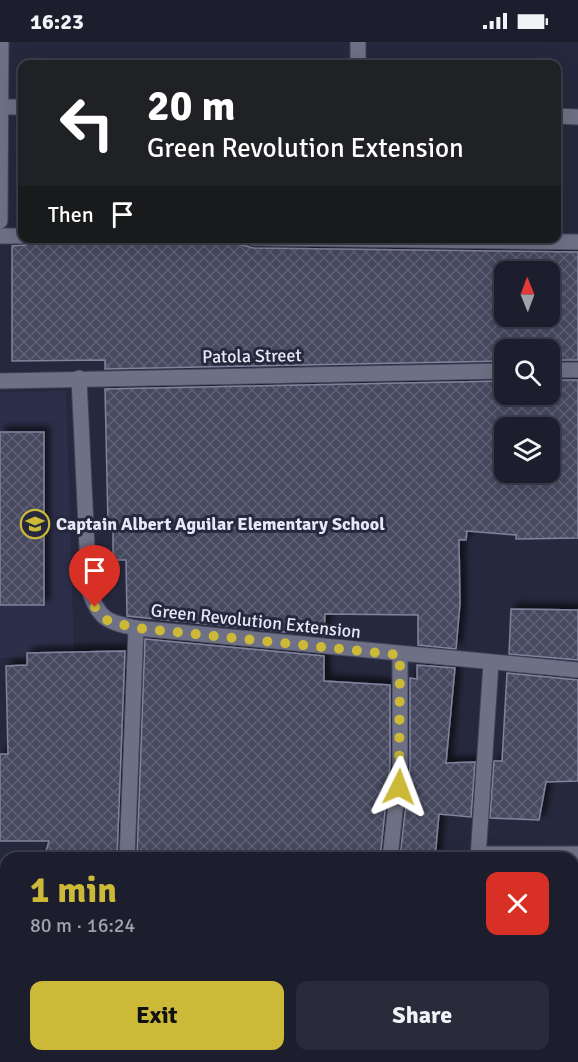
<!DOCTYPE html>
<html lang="en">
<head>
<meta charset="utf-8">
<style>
  :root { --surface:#1c1e2e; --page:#292b3a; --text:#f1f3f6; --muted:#a0a2aa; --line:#3a3c4a; --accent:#ccb938 }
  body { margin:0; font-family:Signika,sans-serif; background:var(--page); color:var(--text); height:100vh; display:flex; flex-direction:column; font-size:22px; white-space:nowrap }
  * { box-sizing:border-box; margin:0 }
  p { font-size:20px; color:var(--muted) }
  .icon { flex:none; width:33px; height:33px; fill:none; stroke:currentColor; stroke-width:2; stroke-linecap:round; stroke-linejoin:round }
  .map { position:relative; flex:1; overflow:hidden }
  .details { position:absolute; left:0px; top:810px; width:579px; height:210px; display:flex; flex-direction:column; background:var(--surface); border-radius:18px 18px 0 0; box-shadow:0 6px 24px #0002,0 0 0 2px var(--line) }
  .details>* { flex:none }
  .top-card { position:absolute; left:18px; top:18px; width:543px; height:183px; border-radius:12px; box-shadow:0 6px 24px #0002,0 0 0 2px var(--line); background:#202124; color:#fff; overflow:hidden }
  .needle { width:39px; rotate:359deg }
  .buttons { position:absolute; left:494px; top:219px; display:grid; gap:12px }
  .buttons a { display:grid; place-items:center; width:66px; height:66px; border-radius:12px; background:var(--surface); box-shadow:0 6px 24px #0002,0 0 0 2px var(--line); font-size:30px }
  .pin { position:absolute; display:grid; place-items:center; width:51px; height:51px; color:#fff; margin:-62px -26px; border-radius:50% 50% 50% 0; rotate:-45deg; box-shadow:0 0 6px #0007 }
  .pin .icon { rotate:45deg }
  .me { position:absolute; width:66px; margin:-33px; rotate:3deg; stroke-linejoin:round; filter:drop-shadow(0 0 4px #0008) }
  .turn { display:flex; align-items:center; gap:21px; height:126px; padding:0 30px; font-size:27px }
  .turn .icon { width:78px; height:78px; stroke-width:2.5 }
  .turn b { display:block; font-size:42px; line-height:51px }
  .then { display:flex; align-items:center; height:57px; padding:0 30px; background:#0003; gap:12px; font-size:22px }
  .round { display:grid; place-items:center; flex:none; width:63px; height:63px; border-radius:12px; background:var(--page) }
  .overview { display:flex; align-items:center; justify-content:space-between; height:102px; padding:0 30px }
  h1 { font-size:36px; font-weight:800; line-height:45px; color:var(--accent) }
  .cta { display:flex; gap:12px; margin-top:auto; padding:12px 30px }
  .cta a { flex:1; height:69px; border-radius:12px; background:var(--accent); color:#111; font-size:24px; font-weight:800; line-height:69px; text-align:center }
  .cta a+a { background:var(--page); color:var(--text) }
  .status { display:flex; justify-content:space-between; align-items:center; height:42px; padding:0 30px; background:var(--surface); direction:ltr }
  .status svg { height:16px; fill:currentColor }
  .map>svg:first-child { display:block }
  .built { fill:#2d2f4a }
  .building { fill:url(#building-cross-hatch); stroke:#81839d; stroke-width:1.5; fill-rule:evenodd; filter:url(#shadow) }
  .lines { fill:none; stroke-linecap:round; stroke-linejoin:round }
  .minor-casing { stroke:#414357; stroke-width:17 }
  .minor { stroke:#6e7085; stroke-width:15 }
  .route { stroke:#ccb938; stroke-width:10; stroke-dasharray:0 18 }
  .labels { text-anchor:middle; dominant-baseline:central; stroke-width:6; stroke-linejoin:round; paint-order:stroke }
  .street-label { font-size:18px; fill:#e6e8f6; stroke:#26283d }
  .poi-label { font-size:18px; font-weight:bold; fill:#e6e8f6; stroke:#26283d; text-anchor:start }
</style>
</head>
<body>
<div class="status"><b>16:23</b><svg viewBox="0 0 49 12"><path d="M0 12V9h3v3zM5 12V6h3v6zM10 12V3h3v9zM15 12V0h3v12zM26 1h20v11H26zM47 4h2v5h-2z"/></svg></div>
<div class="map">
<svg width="578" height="1020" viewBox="0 0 578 1020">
  <defs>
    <pattern id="building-cross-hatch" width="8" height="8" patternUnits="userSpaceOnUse" patternTransform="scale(1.5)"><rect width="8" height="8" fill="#46485f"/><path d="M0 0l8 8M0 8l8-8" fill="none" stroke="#616277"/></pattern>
    <filter id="shadow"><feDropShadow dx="5.5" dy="-5.5" stdDeviation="3" flood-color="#0009"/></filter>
  </defs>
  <rect width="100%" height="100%" fill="#26283d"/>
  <path class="built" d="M 66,349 L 74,614 L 0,616 L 0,350 Z"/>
  <g class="building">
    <path d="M 31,197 L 68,197 L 68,200 L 172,197 L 172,201 L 232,200 L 253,206 L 578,210 L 578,318 L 549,318 L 549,308 L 504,308 L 504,319 L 105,327 L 105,318 L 12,319 L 12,204 L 26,203 ZM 504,230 L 549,230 L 549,274 L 504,274 Z"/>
    <path d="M 549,338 L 578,338 L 578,496 L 516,497 L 516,493 L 467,489 L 466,498 L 459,498 L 460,561 L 456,607 L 418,603 L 418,573 L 325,572 L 324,594 L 127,574 L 126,518 L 113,518 L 113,482 L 108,482 L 105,347 L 504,339 L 504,352 L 549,352 ZM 504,386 L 549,386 L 549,430 L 504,430 Z"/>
    <rect x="0" y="390" width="44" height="173"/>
    <path d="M 511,567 L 578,568 L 578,618 L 509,612 Z"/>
    <path d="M 145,597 L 324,614 L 324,639 L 390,643 L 390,723 L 380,816 L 137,814 Z"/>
    <path d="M 125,609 L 117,816 L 44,816 L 49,799 L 0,799 L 0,712 L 8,712 L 6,624 L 27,623 L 27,611 Z"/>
    <path d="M 417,623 L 455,626 L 446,721 L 475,720 L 471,775 L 439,772 L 435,816 L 400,816 L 410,725 L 410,636 L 417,637 Z"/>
    <path d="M 507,631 L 578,638 L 578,739 L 546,740 L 539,778 L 490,776 L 494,719 L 502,719 Z"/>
  </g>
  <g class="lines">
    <g class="minor-casing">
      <g id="minor">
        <path d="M 358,22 L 358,0"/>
        <path d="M 1,65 L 22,65"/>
        <path d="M 556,74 L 578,75"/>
        <path d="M 0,179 L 1,0"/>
        <path d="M 0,194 L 22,194"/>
        <path d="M 253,196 L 578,200"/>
        <path d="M 549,328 L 578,328"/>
        <path d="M 79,336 L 89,548 C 99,578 108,580 136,586 L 578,628"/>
        <path d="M 0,339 L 504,329"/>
        <path d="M 478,812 L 578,812"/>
        <path d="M 127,816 L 136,586"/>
        <path d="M 390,816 L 400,724 L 400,613"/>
        <path d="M 478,816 L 491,621"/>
        <path d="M 0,841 L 6,843"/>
        <path d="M 573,949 L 578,949"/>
        <path d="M 87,1020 L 89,1014"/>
        <path d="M 457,1020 L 458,1014"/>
      </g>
    </g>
    <use href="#minor" class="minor"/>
  </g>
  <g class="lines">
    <path class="route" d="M 95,565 L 108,579 L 136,586 L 400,613 L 399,745"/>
  </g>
  <defs>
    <g id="school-ring" transform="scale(1.5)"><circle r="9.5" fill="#26283d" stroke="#ccb938" stroke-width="1.5"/><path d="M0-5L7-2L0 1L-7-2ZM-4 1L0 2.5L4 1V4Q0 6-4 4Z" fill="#ccb938"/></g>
  </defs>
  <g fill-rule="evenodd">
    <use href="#school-ring" x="35" y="482"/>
  </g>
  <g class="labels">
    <g class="street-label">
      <text transform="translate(252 314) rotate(-1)">Patola Street</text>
      <text transform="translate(256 579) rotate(6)">Green Revolution Extension</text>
    </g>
    <g class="poi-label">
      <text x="56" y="482">Captain Albert Aguilar Elementary School</text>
    </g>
  </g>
</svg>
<div class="buttons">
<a><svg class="needle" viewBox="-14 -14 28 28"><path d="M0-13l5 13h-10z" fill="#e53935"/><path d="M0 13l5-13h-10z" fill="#a0a2aa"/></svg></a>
<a><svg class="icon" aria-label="search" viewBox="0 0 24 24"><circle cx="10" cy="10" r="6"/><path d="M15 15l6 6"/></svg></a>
<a><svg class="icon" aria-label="layers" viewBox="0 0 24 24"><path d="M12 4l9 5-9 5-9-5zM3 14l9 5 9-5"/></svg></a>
</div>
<div class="pin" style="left:95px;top:565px;background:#d93025"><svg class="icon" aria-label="arrive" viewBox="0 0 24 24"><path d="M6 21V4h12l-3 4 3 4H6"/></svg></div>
<svg class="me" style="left:399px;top:745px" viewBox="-20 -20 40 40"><path d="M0-17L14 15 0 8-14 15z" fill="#ccb938" stroke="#fff" stroke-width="4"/></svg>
<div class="top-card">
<div class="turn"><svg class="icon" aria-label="left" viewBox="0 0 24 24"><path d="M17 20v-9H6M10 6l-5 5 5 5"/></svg><div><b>20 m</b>Green Revolution Extension</div></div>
<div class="then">Then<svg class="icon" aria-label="arrive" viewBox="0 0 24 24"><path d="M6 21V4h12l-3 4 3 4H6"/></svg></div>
</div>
<section class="details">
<div class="overview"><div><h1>1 min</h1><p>80 m · 16:24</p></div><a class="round" style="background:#d93025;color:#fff"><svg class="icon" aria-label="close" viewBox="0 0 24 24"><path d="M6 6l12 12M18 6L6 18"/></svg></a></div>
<div class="cta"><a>Exit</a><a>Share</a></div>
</section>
</div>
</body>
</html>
